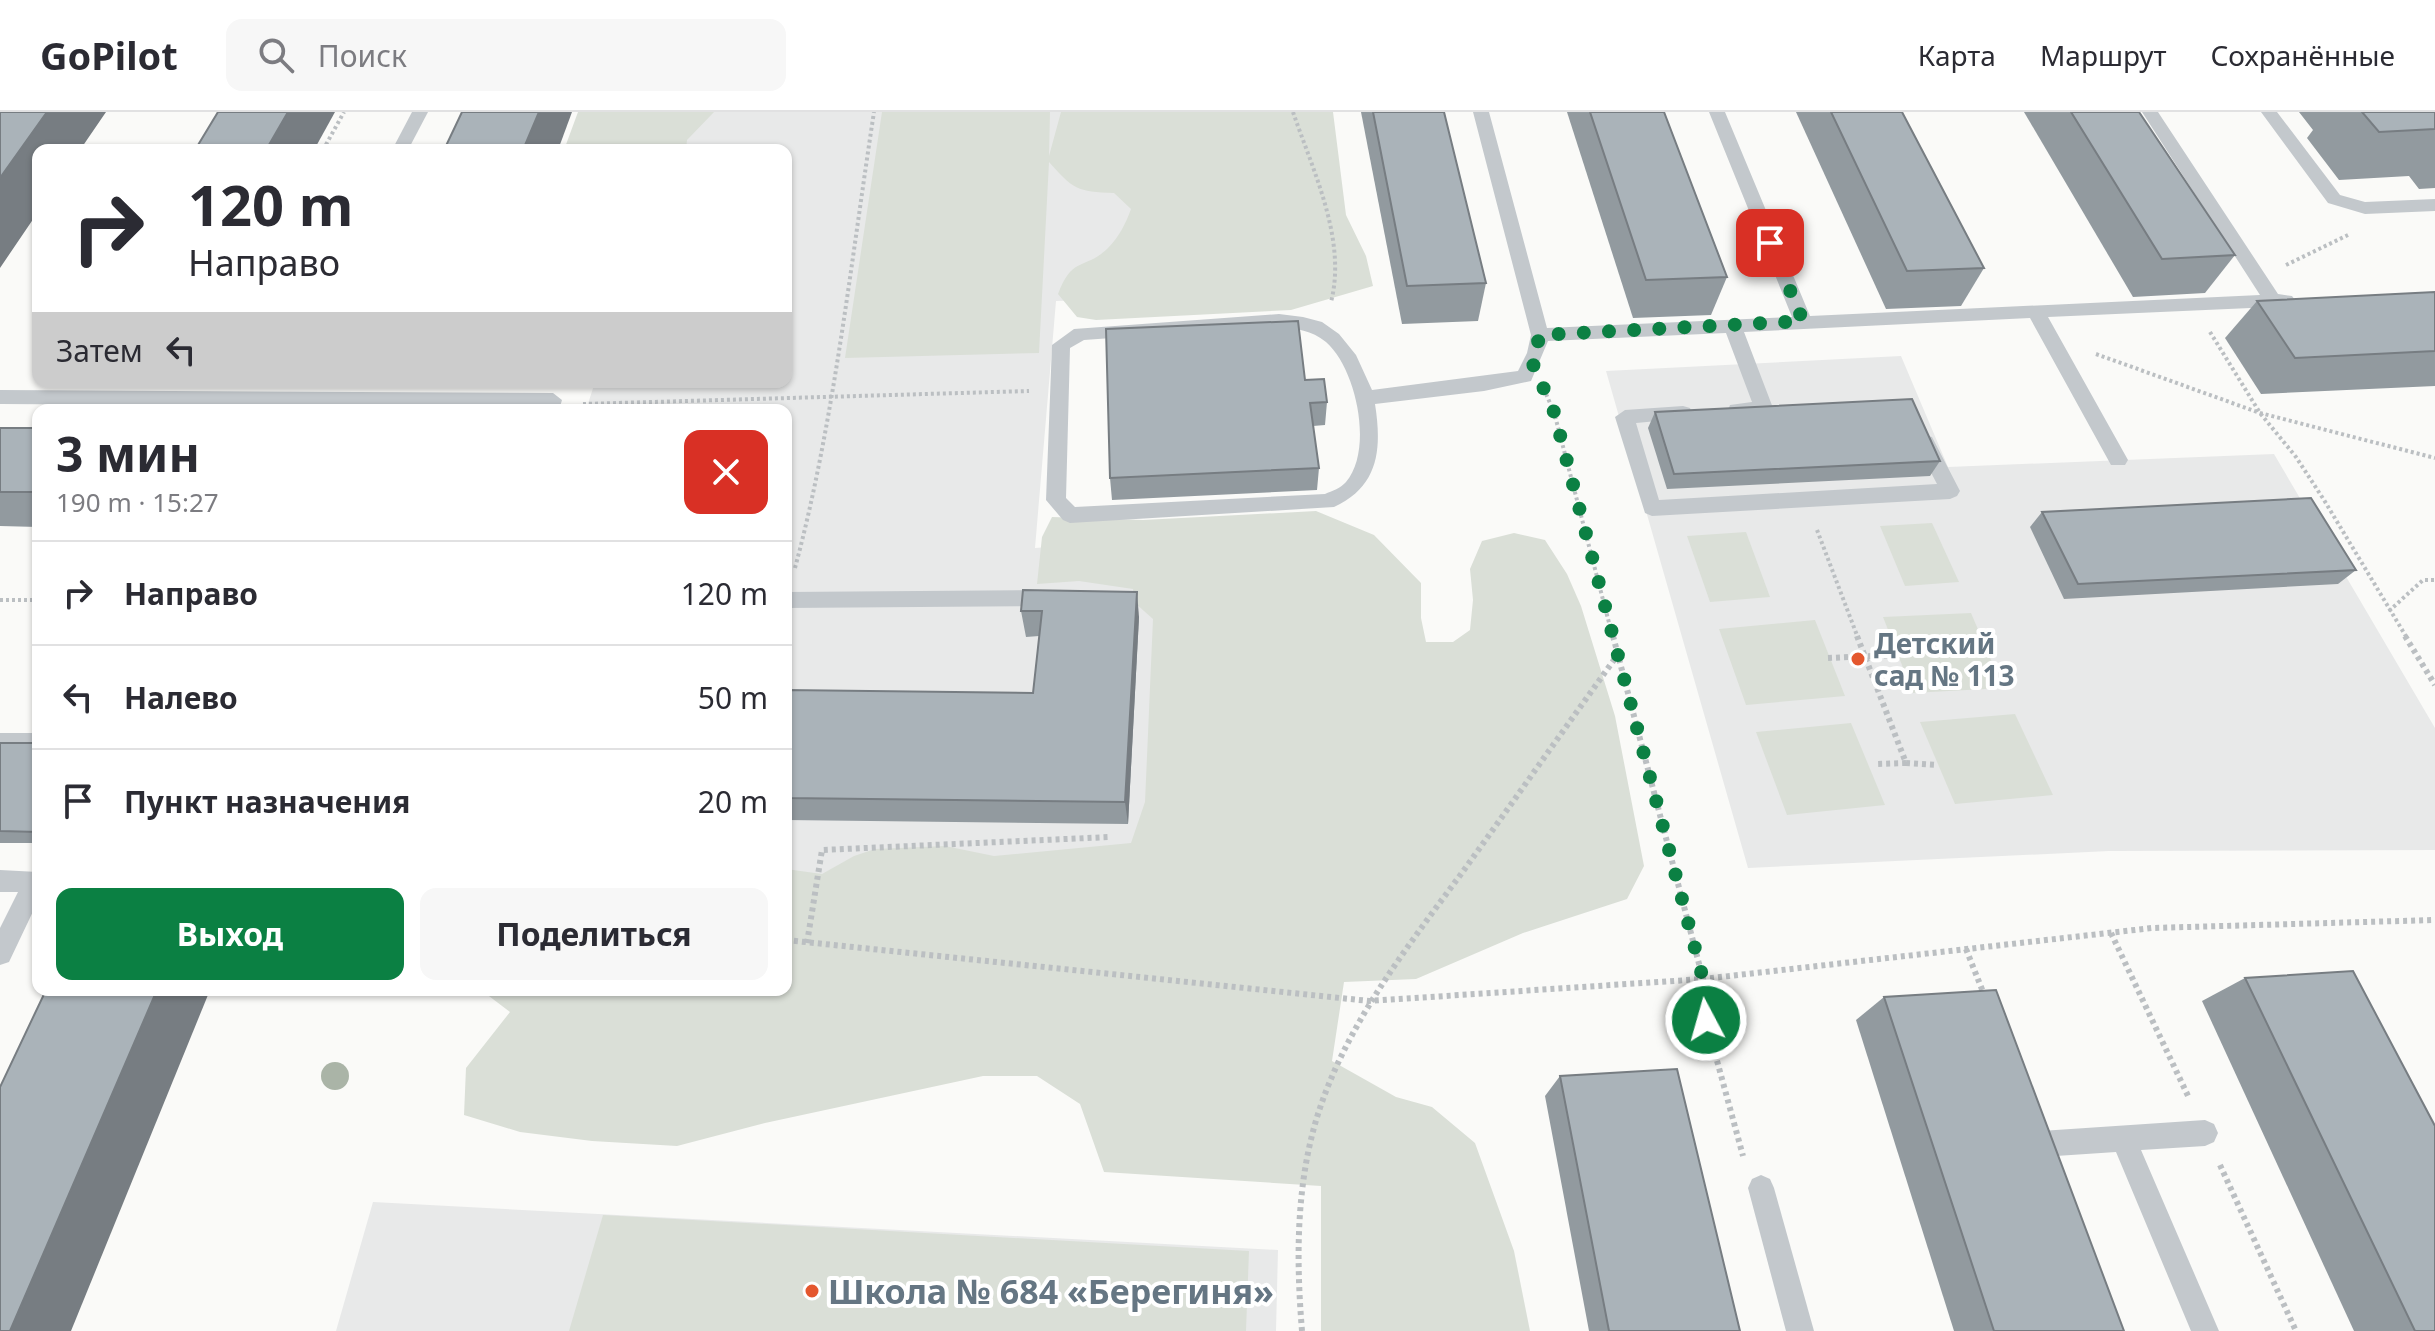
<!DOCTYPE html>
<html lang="ru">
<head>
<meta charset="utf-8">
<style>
  :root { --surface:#fff; --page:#f7f7f7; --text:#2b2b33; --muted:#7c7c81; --line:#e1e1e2; --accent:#0b8043 }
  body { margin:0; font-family:"Noto Sans",sans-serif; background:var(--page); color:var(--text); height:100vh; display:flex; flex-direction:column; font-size:30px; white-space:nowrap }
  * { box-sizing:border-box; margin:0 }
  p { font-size:26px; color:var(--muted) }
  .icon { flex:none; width:44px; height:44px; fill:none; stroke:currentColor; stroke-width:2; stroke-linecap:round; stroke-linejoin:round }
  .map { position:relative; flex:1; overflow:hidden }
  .panel { position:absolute; left:32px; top:292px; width:760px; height:592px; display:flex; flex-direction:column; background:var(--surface); border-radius:16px; box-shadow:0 2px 6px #0004 }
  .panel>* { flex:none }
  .banner { position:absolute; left:32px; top:32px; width:760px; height:244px; border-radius:16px; box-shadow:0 2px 6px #0004; background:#fff; color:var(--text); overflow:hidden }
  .pin { position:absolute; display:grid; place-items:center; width:68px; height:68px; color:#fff; margin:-34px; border-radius:16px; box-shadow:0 4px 12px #0006 }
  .me { position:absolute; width:88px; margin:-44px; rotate:354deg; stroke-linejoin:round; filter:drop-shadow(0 0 6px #0008) }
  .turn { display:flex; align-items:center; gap:28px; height:168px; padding:0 24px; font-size:36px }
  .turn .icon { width:104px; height:104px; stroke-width:2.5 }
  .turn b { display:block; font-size:56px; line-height:68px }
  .then { display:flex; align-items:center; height:76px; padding:0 24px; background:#0003; gap:16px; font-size:30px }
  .round { display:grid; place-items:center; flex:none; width:84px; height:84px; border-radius:16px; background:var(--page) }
  .headline { display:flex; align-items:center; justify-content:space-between; height:136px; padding:0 24px }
  h1 { font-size:48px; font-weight:700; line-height:60px }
  .action { display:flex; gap:16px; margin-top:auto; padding:16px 24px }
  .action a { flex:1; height:92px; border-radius:16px; background:var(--accent); color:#fff; font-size:32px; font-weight:700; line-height:92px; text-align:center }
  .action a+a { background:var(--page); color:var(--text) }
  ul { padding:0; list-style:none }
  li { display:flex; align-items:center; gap:24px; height:104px; padding:0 24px; border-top:2px solid var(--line) }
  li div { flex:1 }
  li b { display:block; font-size:30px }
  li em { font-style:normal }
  header { display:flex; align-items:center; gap:48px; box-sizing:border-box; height:112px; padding:0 40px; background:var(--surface); border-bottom:2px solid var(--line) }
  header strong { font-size:38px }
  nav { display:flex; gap:44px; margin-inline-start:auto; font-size:28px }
  .search { width:560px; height:72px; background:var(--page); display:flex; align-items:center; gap:20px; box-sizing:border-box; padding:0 28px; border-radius:16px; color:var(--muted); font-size:30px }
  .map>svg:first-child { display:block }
  .built { fill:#e8e9e9 }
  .green { fill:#dadfd7 }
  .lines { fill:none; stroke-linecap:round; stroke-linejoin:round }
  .path-far1 { stroke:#bbbfc2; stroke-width:4; stroke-dasharray:3 3; stroke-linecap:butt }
  .path { stroke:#bbbfc2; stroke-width:6; stroke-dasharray:4 4; stroke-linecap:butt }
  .lane { fill:#c3c8cc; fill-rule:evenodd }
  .tree { fill:#aab4a7 }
  .wall { fill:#929a9f }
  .shaded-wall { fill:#777d82 }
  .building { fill:#aab3b9; stroke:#777d82; stroke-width:2 }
  .route { stroke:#0b8043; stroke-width:14; stroke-dasharray:0 25.2 }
  .poi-dot { fill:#e4572e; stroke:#fff; stroke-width:3 }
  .labels { text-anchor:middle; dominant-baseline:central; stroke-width:8; stroke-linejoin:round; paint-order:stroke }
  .poi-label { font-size:28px; font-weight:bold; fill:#657683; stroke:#fff; text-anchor:start }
  .near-poi-label { font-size:34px; font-weight:bold; fill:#657683; stroke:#fff; text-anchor:start }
</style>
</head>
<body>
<header>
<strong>GoPilot</strong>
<div class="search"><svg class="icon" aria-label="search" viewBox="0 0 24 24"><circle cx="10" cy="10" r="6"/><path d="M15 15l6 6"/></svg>Поиск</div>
<nav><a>Карта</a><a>Маршрут</a><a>Сохранённые</a></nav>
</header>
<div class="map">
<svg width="2435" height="1219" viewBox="0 0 2435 1219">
  <rect width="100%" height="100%" fill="#fafaf8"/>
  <g class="built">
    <path d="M 680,0 L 1220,0 L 1250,183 L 1056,189 L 1035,436 L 1256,419 L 1298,859 L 786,803 L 786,298 L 586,298 L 595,270 L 786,270 L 786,38 L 668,38 Z"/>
    <path d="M 1901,244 L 1948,355 L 2274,342 L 2435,616 L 2435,738 L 2109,739 L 1748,756 L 1606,259 Z"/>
    <path d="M 373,1090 L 1278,1138 L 1276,1219 L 336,1219 Z"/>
  </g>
  <g class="green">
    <path d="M 578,0 L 714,0 L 687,28 L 686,38 L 564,38 Z"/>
    <path d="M 882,0 L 1050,0 L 1049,44 L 1061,0 L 1333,0 L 1346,103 L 1366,144 L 1373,174 L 1291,198 L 1096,208 L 1077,205 L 1058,182 C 1073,143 1084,159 1108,136 C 1119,125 1126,111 1131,97 L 1114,81 C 1077,80 1073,77 1049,50 L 1039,241 L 845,246 Z"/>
    <path d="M 1316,399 L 1374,423 L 1421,471 L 1421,506 L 1426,530 L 1453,530 L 1470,518 L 1473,488 L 1470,457 L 1482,429 L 1514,421 L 1545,428 L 1567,462 L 1581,494 L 1615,604 L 1644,754 L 1627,787 L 1523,821 L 1416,867 L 1344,870 L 1332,949 L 1396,985 L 1432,995 L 1475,1031 L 1514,1139 L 1530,1219 L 1321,1219 L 1321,1074 L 1104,1060 L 1080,992 L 1037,964 L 983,964 L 765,1011 L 677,1034 L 592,1029 L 520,1020 L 464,1003 L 466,956 L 510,900 L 481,878 L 786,878 L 786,757 L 822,762 L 854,744 L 875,737 L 945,734 L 994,744 L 1131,731 L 1145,690 L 1153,507 L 1135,491 L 1133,477 L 1079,469 L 1037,472 L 1042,425 L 1052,405 L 1143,408 Z"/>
    <path d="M 1932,411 L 1959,470 L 1905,474 L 1880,414 Z"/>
    <path d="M 1746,420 L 1770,485 L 1710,490 L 1687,424 Z"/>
    <path d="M 1971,501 L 2003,576 L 1913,581 L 1883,505 Z"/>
    <path d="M 1815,508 L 1845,584 L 1746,593 L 1719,517 Z"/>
    <path d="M 2015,602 L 2053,683 L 1955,692 L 1920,610 Z"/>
    <path d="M 1851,611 L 1885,693 L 1787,703 L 1756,620 Z"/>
    <path d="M 603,1103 L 1249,1139 L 1246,1219 L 569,1219 Z"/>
  </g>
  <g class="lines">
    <g class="path-far1">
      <path d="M 1293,0 C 1313,59 1347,128 1331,190"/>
      <path d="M 323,38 L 344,0"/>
      <path d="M 2286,153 L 2348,123"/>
      <path d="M 2210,220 L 2260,301 L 2296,345 L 2324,388 L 2407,526"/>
      <path d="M 2096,242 L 2260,301 L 2435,346"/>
      <path d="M 1546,282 L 1554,300 L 1613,526"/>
      <path d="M 583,292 L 1029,279"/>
      <path d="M 1817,418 L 1858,526"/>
      <path d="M 795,456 C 834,311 851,149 874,0"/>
      <path d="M 0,488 L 38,488"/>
      <path d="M 2389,499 L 2423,468 L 2435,468"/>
    </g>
    <g class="path">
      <path d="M 1613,524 L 1703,867 L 1698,879 L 1743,1044"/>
      <path d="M 1857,524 L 1906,651 L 1875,652"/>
      <path d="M 2405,524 L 2435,573"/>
      <path d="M 1828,546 L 1895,543"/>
      <path d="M 1906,651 L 1937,653"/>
      <path d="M 2111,821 L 2189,986"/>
      <path d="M 786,828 L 1369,889 L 1703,867 L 2152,816 L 2435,808"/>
      <path d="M 807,831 L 822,738 L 1110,725"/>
      <path d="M 1966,837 L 1985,885"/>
      <path d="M 2220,1053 L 2296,1219"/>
      <path d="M 1302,1219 C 1296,1146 1296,1072 1318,1002 C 1347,911 1408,834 1464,758 C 1515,687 1565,616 1616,545"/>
    </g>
    <g class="lane">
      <path d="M 412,0 L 428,0 L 408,38 L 392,38 Z"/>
      <path d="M 1473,0 L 1489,0 L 1547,216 L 1792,205 L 1709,0 L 1725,0 L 1810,204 L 2260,183 L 2142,0 L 2158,0 L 2278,182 L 2292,184 L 2295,188 L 2292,192 L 2273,195 L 2048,205 L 2128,348 L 2125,353 L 2111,353 L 2030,206 L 1744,220 L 1773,296 C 1766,307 1742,307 1730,303 L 1728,298 L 1730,293 L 1752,290 L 1726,221 L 1548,229 L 1531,269 L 1484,279 L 1375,292 C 1382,337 1379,374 1334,395 L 1070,411 L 1063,408 L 1046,388 L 1052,233 L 1074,217 L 1279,202 L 1303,205 L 1322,210 L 1339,222 L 1356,243 L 1372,278 L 1518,259 L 1527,241 L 1531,223 ZM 1279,214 C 1297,217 1311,218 1326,230 C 1356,256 1374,337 1346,370 C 1341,376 1332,379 1325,382 L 1075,395 L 1066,386 L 1070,236 L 1084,228 Z"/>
      <path d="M 2261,0 L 2277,0 L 2340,83 L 2365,90 L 2435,87 L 2435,99 L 2365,102 L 2328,91 Z"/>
      <path d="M 0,278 L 553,281 L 562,288 L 559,298 L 541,298 L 541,295 L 0,292 Z"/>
      <path d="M 1683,294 L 1690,296 L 1692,301 L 1690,306 L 1636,311 L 1659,388 L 1937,372 L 1915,330 L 1925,323 L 1932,325 L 1960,379 L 1957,384 L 1950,387 L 1652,404 L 1645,401 L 1615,305 L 1625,298 Z"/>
      <path d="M 1053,478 L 1060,480 L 1063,486 L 1060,492 L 1053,494 L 786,496 L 786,480 Z"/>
      <rect x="0" y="621" width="38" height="20"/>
      <path d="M 0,758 L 38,760 L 38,789 L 9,850 L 0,853 L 0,816 L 18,780 L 0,780 Z"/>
      <path d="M 2205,1008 L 2214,1012 L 2218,1021 L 2214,1030 L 2205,1034 L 2141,1038 L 2219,1219 L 2191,1219 L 2116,1040 L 2041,1045 L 2032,1041 L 2028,1032 L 2032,1023 L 2041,1019 Z"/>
      <path d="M 1761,1063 L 1770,1067 L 1774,1076 L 1814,1219 L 1786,1219 L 1748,1076 L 1752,1067 Z"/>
    </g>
  </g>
  <circle class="tree" cx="335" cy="964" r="14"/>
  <g class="wall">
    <path d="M 1361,0 L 1444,0 L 1486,171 L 1478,209 L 1402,212 Z"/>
    <path d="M 1567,0 L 1664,0 L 1727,165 L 1711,203 L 1633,206 Z"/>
    <path d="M 1796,0 L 1902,0 L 1984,156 L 1961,194 L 1886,197 Z"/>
    <path d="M 2024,0 L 2139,0 L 2235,143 L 2205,181 L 2133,185 Z"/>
    <path d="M 2299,0 L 2435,0 L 2435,76 L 2419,77 L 2409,64 L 2339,68 L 2307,26 L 2313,18 Z"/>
    <path d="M 2435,180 L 2435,274 L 2261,282 L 2225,226 L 2257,189 Z"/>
    <path d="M 1305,268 L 1327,290 L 1325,313 L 1313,314 L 1319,356 L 1317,378 L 1112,388 L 1110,366 Z"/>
    <path d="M 1655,300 L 1940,349 L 1930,364 L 1667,377 L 1648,316 Z"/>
    <path d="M 0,316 L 38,316 L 38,415 L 0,414 Z"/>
    <path d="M 2042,400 L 2356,458 L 2338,472 L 2064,487 L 2030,415 Z"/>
    <path d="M 1023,478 L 1139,505 L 1128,712 L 786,708 L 786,578 L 1033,581 L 1039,524 L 1026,525 L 1021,499 Z"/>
    <rect x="0" y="631" width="38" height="100"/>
    <path d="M 2245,866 L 2435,1219 L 2354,1219 L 2202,889 Z"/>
    <path d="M 1884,885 L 2124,1219 L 1954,1219 L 1856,908 Z"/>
    <path d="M 1560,964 L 1740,1219 L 1589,1219 L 1545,984 Z"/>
  </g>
  <g class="shaded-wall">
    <path d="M 47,0 L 106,0 L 80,38 L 38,38 L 38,100 L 0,156 L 0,66 Z"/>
    <path d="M 288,0 L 335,0 L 314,38 L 266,38 Z"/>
    <path d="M 539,0 L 572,0 L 558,38 L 523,38 Z"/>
    <path d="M 1137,480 L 1139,505 L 1128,712 L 1125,690 Z"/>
    <path d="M 157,878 L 210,878 L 71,1219 L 10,1219 Z"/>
  </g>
  <g class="building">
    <path d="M 0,0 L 47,0 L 0,66 Z"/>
    <path d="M 218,0 L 288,0 L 266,38 L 195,38 Z"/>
    <path d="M 462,0 L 539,0 L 523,38 L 444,38 Z"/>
    <path d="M 1373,0 L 1444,0 L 1486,171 L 1407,174 Z"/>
    <path d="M 1590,0 L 1664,0 L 1727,165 L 1646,168 Z"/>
    <path d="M 1831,0 L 1902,0 L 1984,156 L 1907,159 Z"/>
    <path d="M 2071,0 L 2139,0 L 2235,143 L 2162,147 Z"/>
    <path d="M 2362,0 L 2435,0 L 2435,17 L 2379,20 Z"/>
    <path d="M 2435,180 L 2435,239 L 2295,246 L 2257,189 Z"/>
    <path d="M 1298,209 L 1305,268 L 1324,267 L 1327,290 L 1310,291 L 1319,356 L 1110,366 L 1106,217 Z"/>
    <path d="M 1912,287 L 1940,349 L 1674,362 L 1655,300 Z"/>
    <rect x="0" y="316" width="38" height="64"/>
    <path d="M 2311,386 L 2356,458 L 2078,472 L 2042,400 Z"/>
    <path d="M 1023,478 L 1137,480 L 1125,690 L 786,686 L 786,578 L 1033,581 L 1042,499 L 1021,499 Z"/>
    <path d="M 0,631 L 38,631 L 38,720 L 0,719 Z"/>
    <path d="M 2353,859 L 2435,1014 L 2435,1219 L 2415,1219 L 2245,866 Z"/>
    <path d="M 46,878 L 157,878 L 10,1219 L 0,1219 L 0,975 Z"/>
    <path d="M 1996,878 L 2124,1219 L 1994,1219 L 1884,885 Z"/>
    <path d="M 1677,957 L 1740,1219 L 1609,1219 L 1560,964 Z"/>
  </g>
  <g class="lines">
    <path class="route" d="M 1706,908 L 1698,879 L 1703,867 L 1554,300 L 1532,250 L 1540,223 L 1803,209 L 1770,131"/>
  </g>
  <g class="poi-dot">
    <circle cx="1858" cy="547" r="8"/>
    <circle cx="812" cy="1179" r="8"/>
  </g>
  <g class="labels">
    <g class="poi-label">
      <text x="1874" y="531">Детский<tspan x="1874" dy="32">сад № 113</tspan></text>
    </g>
    <g class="near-poi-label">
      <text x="828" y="1179">Школа № 684 «Берегиня»</text>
    </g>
  </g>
</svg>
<div class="pin" style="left:1770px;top:131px;background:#d93025"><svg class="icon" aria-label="arrive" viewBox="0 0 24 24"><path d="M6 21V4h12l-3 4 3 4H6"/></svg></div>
<svg class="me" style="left:1706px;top:908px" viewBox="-20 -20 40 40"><circle r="17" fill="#0b8043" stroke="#fff" stroke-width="3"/><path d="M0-11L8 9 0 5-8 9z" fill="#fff"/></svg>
<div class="banner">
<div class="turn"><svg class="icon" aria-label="right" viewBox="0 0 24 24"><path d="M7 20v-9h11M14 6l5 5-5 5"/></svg><div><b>120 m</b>Направо</div></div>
<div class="then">Затем<svg class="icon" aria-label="left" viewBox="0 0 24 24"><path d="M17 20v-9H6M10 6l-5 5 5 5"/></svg></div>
</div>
<section class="panel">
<div class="headline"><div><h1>3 мин</h1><p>190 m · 15:27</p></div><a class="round" style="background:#d93025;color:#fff"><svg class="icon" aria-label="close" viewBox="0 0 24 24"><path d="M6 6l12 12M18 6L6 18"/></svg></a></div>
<ul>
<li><svg class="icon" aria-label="right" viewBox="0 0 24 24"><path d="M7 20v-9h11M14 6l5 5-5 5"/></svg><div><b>Направо</b></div><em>120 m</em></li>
<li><svg class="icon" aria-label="left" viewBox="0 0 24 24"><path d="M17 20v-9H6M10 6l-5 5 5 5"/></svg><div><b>Налево</b></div><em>50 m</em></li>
<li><svg class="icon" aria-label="arrive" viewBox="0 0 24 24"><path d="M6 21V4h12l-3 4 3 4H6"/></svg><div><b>Пункт назначения</b></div><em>20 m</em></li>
</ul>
<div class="action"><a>Выход</a><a>Поделиться</a></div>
</section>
</div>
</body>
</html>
